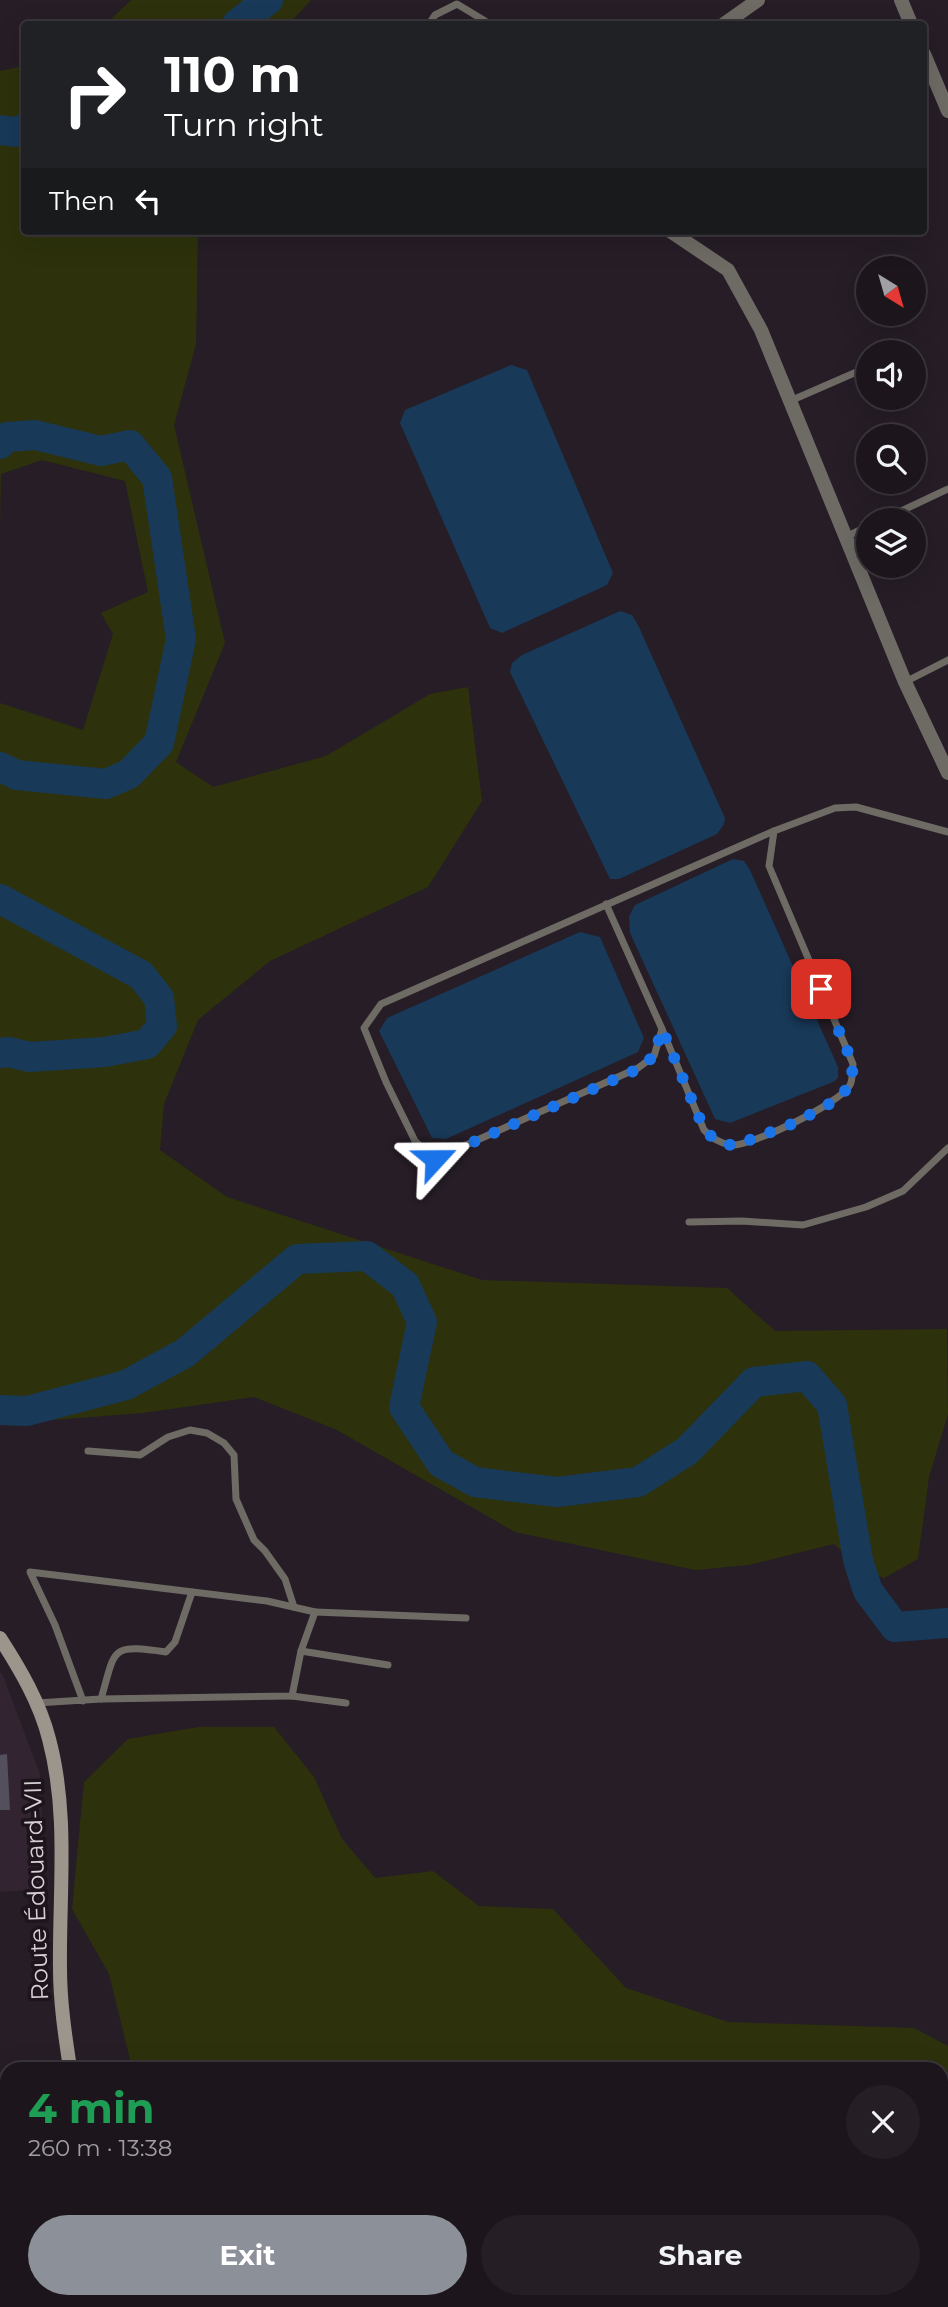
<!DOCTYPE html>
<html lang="en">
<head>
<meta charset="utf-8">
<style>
  :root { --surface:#1c161c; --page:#251f25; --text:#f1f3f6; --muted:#a09fa3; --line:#3a353b; --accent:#8c9099 }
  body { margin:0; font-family:Montserrat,sans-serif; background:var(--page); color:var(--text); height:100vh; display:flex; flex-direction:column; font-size:26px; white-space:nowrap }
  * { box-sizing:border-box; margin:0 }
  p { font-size:23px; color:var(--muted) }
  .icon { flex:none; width:38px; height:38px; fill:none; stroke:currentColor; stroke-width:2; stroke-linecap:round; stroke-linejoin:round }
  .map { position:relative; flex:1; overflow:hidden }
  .side { position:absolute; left:0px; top:2062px; width:948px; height:247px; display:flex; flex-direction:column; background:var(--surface); border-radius:21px 21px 0 0; box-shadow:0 7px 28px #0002,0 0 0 2px var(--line) }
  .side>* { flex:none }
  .banner { position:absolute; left:21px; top:21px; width:906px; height:214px; border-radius:7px; box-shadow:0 7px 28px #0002,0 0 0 2px var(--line); background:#202124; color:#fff; overflow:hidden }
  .needle { width:46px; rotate:143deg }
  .buttons { position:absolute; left:856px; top:256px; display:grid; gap:14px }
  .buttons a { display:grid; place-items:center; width:70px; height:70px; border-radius:50%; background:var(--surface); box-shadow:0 7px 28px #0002,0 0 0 2px var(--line); font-size:35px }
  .pin { position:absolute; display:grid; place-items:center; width:60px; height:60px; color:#fff; margin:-30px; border-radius:14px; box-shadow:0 4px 10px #0006 }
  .me { position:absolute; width:77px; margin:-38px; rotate:66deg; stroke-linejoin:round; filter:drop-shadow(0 0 5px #0008) }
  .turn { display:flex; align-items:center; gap:24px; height:147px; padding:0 28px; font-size:32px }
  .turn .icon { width:91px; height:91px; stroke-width:2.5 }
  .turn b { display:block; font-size:49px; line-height:60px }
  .then { display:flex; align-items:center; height:66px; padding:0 28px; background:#0003; gap:14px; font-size:26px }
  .round { display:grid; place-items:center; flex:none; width:74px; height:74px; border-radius:37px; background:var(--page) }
  .headline { display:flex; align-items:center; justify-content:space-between; height:119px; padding:0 28px }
  h1 { font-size:42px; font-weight:700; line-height:52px; color:#1e9e55 }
  .cta { display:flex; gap:14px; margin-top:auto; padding:14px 28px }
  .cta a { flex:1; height:80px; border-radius:42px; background:var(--accent); color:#fff; font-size:28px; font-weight:700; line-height:80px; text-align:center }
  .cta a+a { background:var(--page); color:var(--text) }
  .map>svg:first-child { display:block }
  .built { fill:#322431 }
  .green { fill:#2d320c }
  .water { fill:#183958 }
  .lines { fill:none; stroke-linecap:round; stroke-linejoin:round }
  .stream { stroke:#183958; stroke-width:5 }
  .river { stroke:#183958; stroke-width:30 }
  .building { fill:#534f5c }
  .service { stroke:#6e6b65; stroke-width:7 }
  .minor { stroke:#6e6b65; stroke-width:14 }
  .secondary { stroke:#9b958c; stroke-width:14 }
  .route { stroke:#1a73e8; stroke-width:12; stroke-dasharray:0 21.6 }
  .labels { text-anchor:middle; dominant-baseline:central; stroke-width:7; stroke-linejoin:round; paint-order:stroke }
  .street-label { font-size:24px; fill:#d7d0d6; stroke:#1d141c }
</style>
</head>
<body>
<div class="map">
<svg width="948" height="2307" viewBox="0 0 948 2307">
  <rect width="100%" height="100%" fill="#261d26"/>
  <path class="built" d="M 0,1673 L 2,1673 L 40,1774 L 45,1889 L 0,1892 Z"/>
  <g class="green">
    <path d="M 131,0 L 311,0 L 289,24 L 106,24 Z"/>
    <path d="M 24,66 L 24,231 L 198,231 L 196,344 L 174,425 L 225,643 L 176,762 L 213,787 L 326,756 L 430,694 L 468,687 L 482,801 L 428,887 L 270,961 L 198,1020 L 164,1104 L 160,1150 L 227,1197 L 482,1280 L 727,1288 L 775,1331 L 947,1329 L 948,1414 L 929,1477 L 918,1559 L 884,1578 L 861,1569 L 834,1544 L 749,1565 L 695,1570 L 515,1532 L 335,1429 L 254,1397 L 143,1413 L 0,1424 L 0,703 L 83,730 L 113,634 L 101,613 L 148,592 L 125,481 L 42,460 L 1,474 L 0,531 L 0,71 Z"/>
    <path d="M 198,1727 L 274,1727 L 314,1777 L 342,1839 L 375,1878 L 433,1871 L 479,1906 L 553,1909 L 626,1988 L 728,2022 L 914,2028 L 948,2046 L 948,2282 L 942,2298 L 942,2068 L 127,2068 L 130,2059 L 109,1974 L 72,1909 L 84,1782 L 128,1739 Z"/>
    <path d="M 154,2301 L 241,2301 L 246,2307 L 156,2307 Z"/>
    <path d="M 634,2301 L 939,2301 L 934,2307 L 644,2307 Z"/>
  </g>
  <g class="water">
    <path d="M 511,365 L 527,370 L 613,573 L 607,585 L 502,633 L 490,628 L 400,423 L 405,410 Z"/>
    <path d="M 620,611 L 632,615 L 638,625 L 725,818 L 724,824 L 717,834 L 619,879 L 610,879 L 510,672 L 512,663 L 522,655 Z"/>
    <path d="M 733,859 L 744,861 L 750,870 L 838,1067 L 838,1078 L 833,1082 L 730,1123 L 715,1119 L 630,933 L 629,916 L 635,905 Z"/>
    <path d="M 580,932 L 600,937 L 644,1038 L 638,1052 L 446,1139 L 432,1138 L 379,1031 L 387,1018 Z"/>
  </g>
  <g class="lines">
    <path class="stream" d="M 902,2303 L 913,2307"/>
    <g class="river">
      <path d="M 237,24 L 268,0"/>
      <path d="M 0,130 L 15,132 L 24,129"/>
      <path d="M 0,444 L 7,437 L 35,435 L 101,451 L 130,445 L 157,478 L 181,639 L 159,743 L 129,774 L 106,784 L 17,775 L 0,767"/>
      <path d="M 0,899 L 141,975 L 159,998 L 162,1026 L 147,1044 L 105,1052 L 30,1057 L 8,1052 L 0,1053"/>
      <path d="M 0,1410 L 27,1411 L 126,1385 L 185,1353 L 297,1259 L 367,1256 L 405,1285 L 422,1322 L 404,1407 L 441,1463 L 475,1482 L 557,1492 L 638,1482 L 687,1451 L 754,1382 L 807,1376 L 832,1405 L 858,1560 L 868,1591 L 895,1627 L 948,1623"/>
      <path d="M 942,2252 L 948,2225"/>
      <path d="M 216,2301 L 221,2307"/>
      <path d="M 661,2301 L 671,2307"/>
      <path d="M 898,2307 L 903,2301"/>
    </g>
  </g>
  <path class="building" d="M 7,1754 L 10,1810 L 0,1810 L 0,1755 Z"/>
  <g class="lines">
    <g class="service">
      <path d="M 429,24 L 435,15 L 457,4 L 490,24"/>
      <path d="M 790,401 L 868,367"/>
      <path d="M 882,520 L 948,489"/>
      <path d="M 846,537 L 868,526"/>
      <path d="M 905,682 L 948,660"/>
      <path d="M 606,904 L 662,1029 L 654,1056 L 638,1068 L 435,1159 L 415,1141 L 386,1082 L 364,1028 L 381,1004 L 774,831"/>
      <path d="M 662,1029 L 704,1130 C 712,1138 719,1143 731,1145 C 750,1147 841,1103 850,1085 C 853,1080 852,1070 853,1064 L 769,866 L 774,831 L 835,808 L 856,807 L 948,832"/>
      <path d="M 689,1222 L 742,1221 L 803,1225 L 866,1207 L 903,1191 L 948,1148"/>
      <path d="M 88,1451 L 140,1455 L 168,1437 L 190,1430 L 207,1433 L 224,1443 L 234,1455 L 236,1499 L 254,1540 L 265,1551 L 285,1579 L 294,1607"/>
      <path d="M 315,1612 L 466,1618"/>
      <path d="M 301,1651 L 388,1665"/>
      <path d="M 292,1696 L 346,1703"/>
      <path d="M 101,1699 C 116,1648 109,1644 166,1652 L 175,1642 L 192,1592"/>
      <path d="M 36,1703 L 101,1699 L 292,1696 L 301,1651 L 315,1612 L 267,1601 L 30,1572 L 55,1625 L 83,1701"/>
    </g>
    <g class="minor">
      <path d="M 901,0 L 911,24"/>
      <path d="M 724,24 L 758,0"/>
      <path d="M 924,54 L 948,111"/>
      <path d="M 670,231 L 728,270 L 761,330 L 905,682 L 948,773"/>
      <path d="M 95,2307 L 98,2301"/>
    </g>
    <g class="secondary">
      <path d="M 0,1638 C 20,1669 40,1703 49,1739 C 69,1814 59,1891 60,1968 C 60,2002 65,2035 70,2068"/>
      <path d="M 290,2301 L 298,2307"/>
    </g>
  </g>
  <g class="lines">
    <path class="route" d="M 435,1159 L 638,1069 L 654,1056 L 662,1029 L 704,1129 L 715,1140 L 734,1146 L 797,1122 L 838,1099 L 851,1084 L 853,1064 L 821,989"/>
  </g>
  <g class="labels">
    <g class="street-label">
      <text transform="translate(36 1890) rotate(-92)">Route Édouard-VII</text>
    </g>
  </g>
</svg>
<div class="buttons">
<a><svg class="needle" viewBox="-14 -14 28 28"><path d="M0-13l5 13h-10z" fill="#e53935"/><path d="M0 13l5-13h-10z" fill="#a09fa3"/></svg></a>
<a><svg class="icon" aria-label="sound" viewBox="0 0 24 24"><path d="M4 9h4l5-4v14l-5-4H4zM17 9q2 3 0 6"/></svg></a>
<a><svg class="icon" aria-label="search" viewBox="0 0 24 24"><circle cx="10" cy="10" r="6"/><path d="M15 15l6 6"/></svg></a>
<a><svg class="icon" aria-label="layers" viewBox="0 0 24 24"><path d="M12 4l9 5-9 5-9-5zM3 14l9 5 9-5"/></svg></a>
</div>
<div class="pin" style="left:821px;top:989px;background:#d93025"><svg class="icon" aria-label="arrive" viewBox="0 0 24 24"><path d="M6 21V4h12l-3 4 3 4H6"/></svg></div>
<svg class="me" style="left:435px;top:1159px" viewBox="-20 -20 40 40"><path d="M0-17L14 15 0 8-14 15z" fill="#1a73e8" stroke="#fff" stroke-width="4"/></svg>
<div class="banner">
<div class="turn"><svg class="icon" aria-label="right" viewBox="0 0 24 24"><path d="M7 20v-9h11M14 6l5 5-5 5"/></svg><div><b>110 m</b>Turn right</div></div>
<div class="then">Then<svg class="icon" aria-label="left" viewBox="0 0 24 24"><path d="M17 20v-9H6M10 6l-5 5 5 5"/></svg></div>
</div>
<section class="side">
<div class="headline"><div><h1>4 min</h1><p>260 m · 13:38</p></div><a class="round"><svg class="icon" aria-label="close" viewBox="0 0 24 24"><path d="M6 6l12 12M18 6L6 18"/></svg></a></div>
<div class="cta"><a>Exit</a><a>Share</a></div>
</section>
</div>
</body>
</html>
